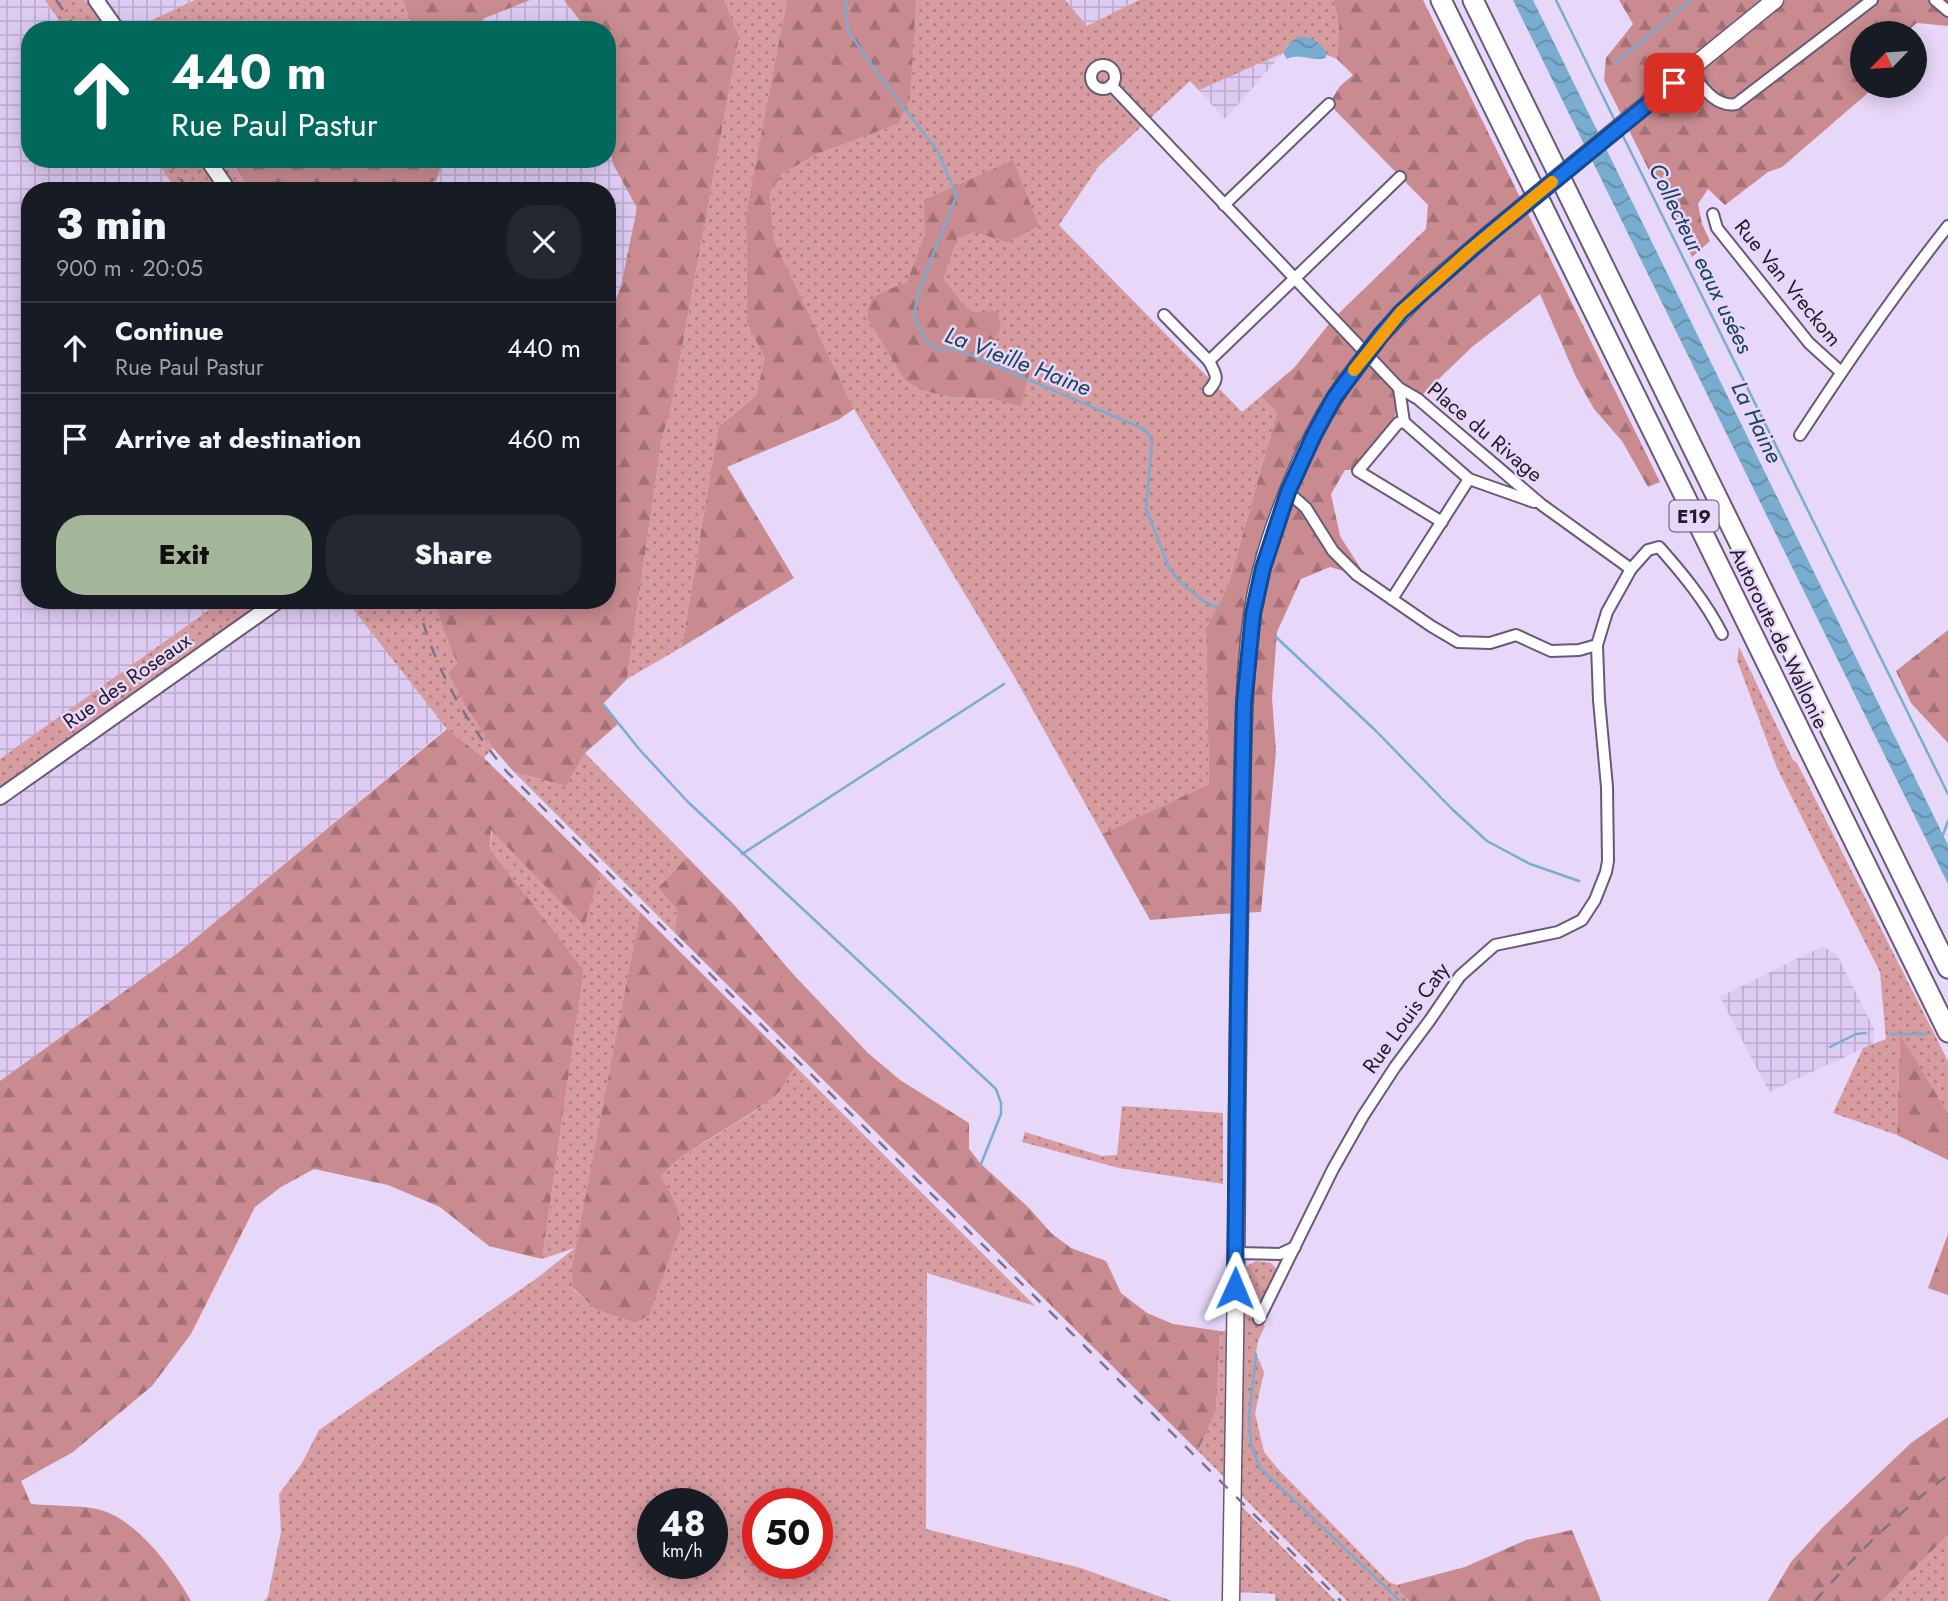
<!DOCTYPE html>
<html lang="en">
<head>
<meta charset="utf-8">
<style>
  :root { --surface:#171b24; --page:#242831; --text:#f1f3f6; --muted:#9ea1a6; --line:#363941; --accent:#a3b699 }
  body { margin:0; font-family:Jost,sans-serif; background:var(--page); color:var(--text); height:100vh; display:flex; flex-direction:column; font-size:26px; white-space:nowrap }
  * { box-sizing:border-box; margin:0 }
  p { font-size:23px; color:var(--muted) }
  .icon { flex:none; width:38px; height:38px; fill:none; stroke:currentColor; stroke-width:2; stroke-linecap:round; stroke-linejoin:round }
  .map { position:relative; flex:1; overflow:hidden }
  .side { position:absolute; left:21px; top:182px; width:595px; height:427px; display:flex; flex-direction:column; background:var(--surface); border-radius:28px; box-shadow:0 4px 18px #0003 }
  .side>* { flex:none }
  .banner { position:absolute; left:21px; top:21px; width:595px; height:147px; border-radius:28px; box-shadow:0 4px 18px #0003; background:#00695c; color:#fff; overflow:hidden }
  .needle { width:46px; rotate:245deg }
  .tools { position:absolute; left:1850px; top:21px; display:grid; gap:14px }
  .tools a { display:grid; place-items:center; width:77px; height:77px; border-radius:50%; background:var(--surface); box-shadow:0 4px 18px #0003; font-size:35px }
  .speed { position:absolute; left:637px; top:1488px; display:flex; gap:14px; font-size:35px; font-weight:700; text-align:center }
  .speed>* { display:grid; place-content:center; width:91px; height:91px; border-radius:50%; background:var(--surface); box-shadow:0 4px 18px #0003; line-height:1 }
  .speed small { font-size:18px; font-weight:400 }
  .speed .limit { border:10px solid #d22; background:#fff; color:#111 }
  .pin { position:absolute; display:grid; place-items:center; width:60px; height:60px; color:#fff; margin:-30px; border-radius:14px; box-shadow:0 4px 10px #0006 }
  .me { position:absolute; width:77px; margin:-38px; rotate:1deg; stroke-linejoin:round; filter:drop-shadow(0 0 5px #0008) }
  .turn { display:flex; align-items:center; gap:24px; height:147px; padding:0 35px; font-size:32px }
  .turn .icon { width:91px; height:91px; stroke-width:2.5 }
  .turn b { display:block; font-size:49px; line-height:60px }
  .round { display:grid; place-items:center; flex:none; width:74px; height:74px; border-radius:28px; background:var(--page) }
  .overview { display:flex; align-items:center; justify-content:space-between; height:119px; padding:0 35px }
  h1 { font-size:42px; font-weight:800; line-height:52px }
  .action { display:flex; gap:14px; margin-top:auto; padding:14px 35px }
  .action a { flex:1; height:80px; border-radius:28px; background:var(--accent); color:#111; font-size:28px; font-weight:800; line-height:80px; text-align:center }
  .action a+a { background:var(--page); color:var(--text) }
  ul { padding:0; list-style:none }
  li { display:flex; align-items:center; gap:21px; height:91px; padding:0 35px; border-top:2px solid var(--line) }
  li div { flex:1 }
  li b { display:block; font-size:26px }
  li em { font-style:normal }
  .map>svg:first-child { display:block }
  .industrial { fill:url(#industrial-grid); fill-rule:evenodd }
  .grass { fill:url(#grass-dots); fill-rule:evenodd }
  .forest { fill:url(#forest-firs) }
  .water { fill:url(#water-waves) }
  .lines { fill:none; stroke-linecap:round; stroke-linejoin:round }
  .stream { stroke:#79add0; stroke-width:2.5 }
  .minor-casing { stroke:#685a77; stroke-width:14 }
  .tertiary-casing { stroke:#685a77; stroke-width:18 }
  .secondary-casing { stroke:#685a77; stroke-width:19 }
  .motorway-casing { stroke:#685a77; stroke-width:23 }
  .minor { stroke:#fff; stroke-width:10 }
  .tertiary { stroke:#fff; stroke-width:14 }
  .secondary { stroke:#fff; stroke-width:16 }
  .motorway { stroke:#fff; stroke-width:19 }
  .rail { stroke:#7d7389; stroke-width:2.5; stroke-dasharray:12 12; stroke-linecap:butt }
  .secondary-bridge-casing { stroke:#685a77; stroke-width:19; stroke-linecap:butt }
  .secondary-bridge { stroke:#fff; stroke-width:16 }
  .route-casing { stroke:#114b97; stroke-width:18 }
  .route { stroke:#1a73e8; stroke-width:12 }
  .slow { stroke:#f59e0b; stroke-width:12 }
  .labels { text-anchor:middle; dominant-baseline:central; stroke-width:5; stroke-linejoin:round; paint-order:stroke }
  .shield { fill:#e7d7f9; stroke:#5d5467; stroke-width:2 }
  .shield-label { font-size:19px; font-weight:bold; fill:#221c28 }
  .street-label { font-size:21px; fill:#221c28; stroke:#e7d7f9 }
  .water-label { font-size:23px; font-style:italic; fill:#17425a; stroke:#e7d7f9 }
</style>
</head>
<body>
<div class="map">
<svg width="1948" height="1601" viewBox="0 0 1948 1601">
  <defs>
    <pattern id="industrial-grid" width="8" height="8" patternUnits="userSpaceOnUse" patternTransform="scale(1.75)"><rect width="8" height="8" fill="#decbf3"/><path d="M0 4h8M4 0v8" fill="none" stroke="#beaed0"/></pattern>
    <pattern id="grass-dots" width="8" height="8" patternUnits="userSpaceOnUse" patternTransform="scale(1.75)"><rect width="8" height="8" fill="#d79ca0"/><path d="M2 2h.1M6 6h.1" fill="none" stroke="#ae7e82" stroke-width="1.8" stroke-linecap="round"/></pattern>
    <pattern id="forest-firs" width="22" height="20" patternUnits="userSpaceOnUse" patternTransform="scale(1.75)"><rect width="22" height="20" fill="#c98b90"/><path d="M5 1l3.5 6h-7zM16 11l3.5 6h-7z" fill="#a37176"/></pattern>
    <pattern id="water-waves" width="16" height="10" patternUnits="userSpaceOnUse" patternTransform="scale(1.75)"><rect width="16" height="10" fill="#79add0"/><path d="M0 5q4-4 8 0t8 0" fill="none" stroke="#638ca9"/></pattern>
  </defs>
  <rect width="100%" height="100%" fill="#e7d7f9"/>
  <g class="industrial">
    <path d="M 0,0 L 916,0 L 607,347 L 607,191 L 30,191 L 30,600 L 435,600 L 468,710 L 179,952 L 0,1081 ZM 30,30 L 607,30 L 607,159 L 30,159 Z"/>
    <path d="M 1065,0 L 1334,0 L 1337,59 L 1327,55 L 1283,53 L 1225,119 L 1190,81 L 1184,86 L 1087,27 Z"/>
    <path d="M 1823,946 L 1837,955 L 1874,1029 L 1873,1044 L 1769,1092 L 1720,997 Z"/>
  </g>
  <g class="grass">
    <path d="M 45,0 L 85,0 L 106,30 L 66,30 Z"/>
    <path d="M 195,0 L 403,0 L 414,30 L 131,30 Z"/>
    <path d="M 724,0 L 787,0 L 746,213 L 747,323 L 766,358 L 756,396 L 718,427 L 682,647 L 627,679 L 662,437 L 670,413 L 739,38 Z"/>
    <path d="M 916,0 L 1065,0 L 1087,26 L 1139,0 L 1334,0 L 1339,27 L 1337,59 L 1327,55 L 1322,47 L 1288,44 L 1283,53 L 1199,90 L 1190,81 L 1098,167 L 1059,225 L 1242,412 L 1261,396 L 1277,413 L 1228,586 L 1206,628 L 1209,784 L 1102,834 L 1014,676 L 854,409 L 774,240 L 770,193 L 782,174 L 815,155 L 898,124 Z"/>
    <path d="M 155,159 L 228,159 L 251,191 L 177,191 Z"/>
    <path d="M 223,600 L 279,600 L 0,797 L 0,759 Z"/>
    <path d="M 346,600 L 435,600 L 443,629 L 457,663 L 448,673 L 468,710 L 493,748 L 484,758 L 447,729 Z"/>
    <path d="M 1739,647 L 1793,760 L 1797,763 L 1948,1061 L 1948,1113 L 1900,1036 L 1897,1135 L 1833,1113 L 1863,1048 L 1886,1039 L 1880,972 L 1777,768 L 1737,660 Z"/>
    <path d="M 585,753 L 687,857 L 658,888 L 677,909 L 675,933 L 514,772 L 566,786 Z"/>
    <path d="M 492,829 L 583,925 L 600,872 L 640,912 L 577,1246 L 573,1289 L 595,1309 L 635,1323 L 677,1207 L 660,1177 C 693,1142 741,1126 777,1094 C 785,1087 788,1075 796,1067 L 1035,1306 L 927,1273 L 926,1529 L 1081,1568 L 1172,1601 L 264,1601 L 268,1596 L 281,1532 L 279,1494 L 302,1463 L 319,1430 L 537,1278 L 575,1248 L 542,1259 L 584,970 L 490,849 ZM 653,1503 L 712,1503 L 712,1563 L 653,1563 ZM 758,1503 L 817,1503 L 817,1563 L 758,1563 Z"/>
    <path d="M 1122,1106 L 1223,1113 L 1223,1184 L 1119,1168 L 1022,1142 L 1025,1132 L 1102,1156 L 1117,1155 Z"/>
    <path d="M 1256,1261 L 1271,1263 L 1278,1271 L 1255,1319 L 1265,1326 L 1258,1341 L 1256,1353 L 1264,1372 L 1255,1413 L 1264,1452 L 1278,1469 L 1389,1582 L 1397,1585 L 1401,1593 L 1409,1601 L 1347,1601 L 1238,1492 L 1243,1274 L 1245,1267 Z"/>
    <path d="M 1220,1331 L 1228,1331 L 1225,1478 L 1198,1451 L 1216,1411 Z"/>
    <path d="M 1237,1502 L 1336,1601 L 1275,1601 L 1275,1594 L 1235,1592 Z"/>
    <path d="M 1948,1535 L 1948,1601 L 1882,1601 Z"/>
  </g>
  <g class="forest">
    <path d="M 403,0 L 530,0 L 485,18 L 468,30 L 414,30 Z"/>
    <path d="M 564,0 L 724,0 L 739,37 L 670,413 L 662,437 L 627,679 L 603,704 L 618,724 L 585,753 L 566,786 L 514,772 L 493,748 L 468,710 L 448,673 L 457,663 L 443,629 L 435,600 L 607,600 L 607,323 L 621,286 L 637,208 L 613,164 L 607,137 L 607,30 L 587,30 Z"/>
    <path d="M 787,0 L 916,0 L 910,98 L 898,124 L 815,155 L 782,174 L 770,193 L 774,240 L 854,409 L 838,420 L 727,467 L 794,578 L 682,647 L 718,427 L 756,396 L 765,358 L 747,323 L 746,213 Z"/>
    <path d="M 1334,0 L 1423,0 L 1660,482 L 1648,487 L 1622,441 L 1594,409 L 1576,377 L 1540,294 L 1472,347 L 1418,399 L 1399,388 L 1395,416 L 1356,470 L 1345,470 L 1331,494 L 1340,536 L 1361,569 L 1357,575 L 1330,567 L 1301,579 L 1277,632 L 1272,698 L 1276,752 L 1261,912 L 1219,914 L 1150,920 L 1102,834 L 1209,784 L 1206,628 L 1228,586 L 1277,413 L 1261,396 L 1294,368 L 1333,319 L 1426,229 L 1428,205 L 1329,104 L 1340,86 L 1353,75 L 1337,59 L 1339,27 Z"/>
    <path d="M 1619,0 L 1948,0 L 1948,26 L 1917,23 L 1905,33 L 1862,33 L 1862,86 L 1876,86 L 1782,167 L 1768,172 L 1725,205 L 1708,189 L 1698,204 L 1702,224 L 1710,241 L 1692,257 L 1604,80 L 1606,58 L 1633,24 Z"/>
    <path d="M 229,159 L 444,159 L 436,181 L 385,191 L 251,191 Z"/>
    <path d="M 1013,160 L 1039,226 L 1007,242 L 974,232 L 957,238 L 943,279 L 962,303 L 973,312 L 997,311 L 1001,327 L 990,348 L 1032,361 L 1021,406 L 990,398 L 952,397 L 925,391 L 906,381 L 868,320 C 865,293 886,292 907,282 L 925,235 L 924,200 Z"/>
    <path d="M 1948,630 L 1948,743 L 1911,703 L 1896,671 Z"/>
    <path d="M 447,729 L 484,758 L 600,872 L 584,926 L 491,830 L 490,849 L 584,970 L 542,1259 L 489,1246 L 440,1207 L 388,1185 L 314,1169 L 281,1187 L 255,1207 L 191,1334 L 152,1386 L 73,1452 L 21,1481 L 31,1504 C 51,1506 83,1505 101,1510 C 138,1521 173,1569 191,1601 L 0,1601 L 0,1081 L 179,952 Z"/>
    <path d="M 687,857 L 736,907 L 792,973 L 868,1053 L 900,1080 L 969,1123 L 969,1149 L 981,1164 L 1029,1208 L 1051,1233 L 1071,1248 L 1106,1261 L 1121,1293 L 1147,1313 L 1173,1324 L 1220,1331 L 1216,1411 L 1198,1451 L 675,933 L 677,909 L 658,888 Z"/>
    <path d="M 640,912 L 796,1067 C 788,1075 785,1087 777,1094 C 741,1125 693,1142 661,1176 L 677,1207 L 681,1226 L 649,1315 L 635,1323 L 595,1309 L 573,1288 L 572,1268 Z"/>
    <path d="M 1900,1035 L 1948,1113 L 1948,1160 L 1897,1135 Z"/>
    <path d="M 1948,1234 L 1948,1295 L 1928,1288 Z"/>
    <path d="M 1948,1417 L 1948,1535 L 1882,1601 L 1768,1601 L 1791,1562 L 1824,1526 L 1911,1443 Z"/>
    <path d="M 1572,1530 L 1601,1601 L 1409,1601 L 1401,1593 L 1397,1585 L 1465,1567 L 1526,1540 Z"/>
  </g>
  <g class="water">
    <path d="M 1513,0 L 1533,0 L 1948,845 L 1948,884 Z"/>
    <path d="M 1304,37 C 1314,38 1323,44 1327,55 L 1325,58 C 1311,62 1302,52 1287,59 L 1283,53 C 1289,43 1293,38 1304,37 Z"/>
  </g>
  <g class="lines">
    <g class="stream">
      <path d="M 845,0 L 848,31 L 883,81 L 937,150 L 957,195 L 937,244 L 919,292 L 914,314 L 918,326 L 927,342 L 940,350 L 954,348 L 1146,430 L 1152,441 L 1146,509 L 1163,552 L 1169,568 L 1179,581 L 1203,601 L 1218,608"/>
      <path d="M 1556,0 L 1616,123"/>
      <path d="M 1616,62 L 1691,0"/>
      <path d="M 1621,132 L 1948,794"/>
      <path d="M 1276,637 L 1376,731 L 1453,810 L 1487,841 L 1530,864 L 1579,881"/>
      <path d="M 603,704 L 639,749 L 688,802 L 996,1089 L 1001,1103 L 1001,1114 L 981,1164"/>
      <path d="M 1942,838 L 1948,821"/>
      <path d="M 742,854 L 1004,684"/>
      <path d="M 1891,1034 L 1926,1034"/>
      <path d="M 1830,1047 L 1856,1034 L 1866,1033"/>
      <path d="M 1256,1354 L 1249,1417 L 1251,1444 L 1260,1468 L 1400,1601"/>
    </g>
    <g class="minor-casing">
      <g id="minor">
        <path d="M 1935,0 L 1948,11"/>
        <circle cx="1103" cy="77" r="12"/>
        <path d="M 1689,71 C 1701,85 1715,108 1736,104 L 1872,0"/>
        <path d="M 1111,85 L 1399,388 L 1418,399 L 1542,505 L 1631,569"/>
        <path d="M 1224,205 L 1329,104"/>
        <path d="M 1713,214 L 1717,228 L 1809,343 L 1841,372"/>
        <path d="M 1164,315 L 1209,361"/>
        <path d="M 1399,388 L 1404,422"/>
        <path d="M 1209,390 C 1220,378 1216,375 1209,361 L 1400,177"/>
        <path d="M 1800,435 C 1847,363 1895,293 1948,226"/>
        <path d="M 1288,492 L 1306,508 L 1333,551 L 1357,575 L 1431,626 L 1458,642 L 1490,643 L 1516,635 L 1551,651 L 1579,650 L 1597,645"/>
        <path d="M 1442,522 L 1358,471 L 1398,423 L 1404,422 L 1469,479 L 1534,502"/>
        <path d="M 1392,599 L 1469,479"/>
        <path d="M 1236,1253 L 1280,1254 L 1295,1247"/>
        <path d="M 1259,1319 L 1333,1169 L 1363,1116 L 1395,1067 L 1430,1020 L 1460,976 L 1495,945 L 1558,932 L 1582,920 L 1595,900 L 1606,872 L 1608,861 L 1607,787 L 1599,700 L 1597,645 L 1607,612 L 1631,569 L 1648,550 L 1659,547 C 1683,574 1706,602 1722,634"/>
      </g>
    </g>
    <g class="tertiary-casing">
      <g id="tertiary">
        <path d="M 96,0 L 117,30"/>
        <path d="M 207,159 L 229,191"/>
        <path d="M 0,797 L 279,600"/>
      </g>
    </g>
    <g class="secondary-casing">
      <g id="secondary">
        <path d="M 1658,95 L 1775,0"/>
        <path d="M 1381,335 L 1424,290 L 1489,234"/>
        <path d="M 1231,1601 C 1233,1443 1237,1285 1237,1128 C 1238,1034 1239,941 1241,847 C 1243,772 1242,697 1251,623 C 1260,548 1302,443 1346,381"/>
      </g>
    </g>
    <g class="motorway-casing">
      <g id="motorway">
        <path d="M 1441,0 L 1948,1032"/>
        <path d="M 1473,0 L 1948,968"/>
      </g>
    </g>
    <use href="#minor" class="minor"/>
    <use href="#tertiary" class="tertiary"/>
    <use href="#secondary" class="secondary"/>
    <use href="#motorway" class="motorway"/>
    <g class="rail">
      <path d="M 56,0 L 77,30"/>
      <path d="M 167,159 L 189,191"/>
      <path d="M 417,600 C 433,666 464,720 507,772 L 1341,1601"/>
      <path d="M 1815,1601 C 1856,1554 1899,1512 1948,1475"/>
    </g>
    <g class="secondary-bridge-casing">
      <g id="secondary-bridge">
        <path d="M 1489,234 L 1658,95"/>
        <path d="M 1346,381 L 1381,335"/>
      </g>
    </g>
    <use href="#secondary-bridge" class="secondary-bridge"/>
  </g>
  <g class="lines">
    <g class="route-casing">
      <path id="route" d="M 1235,1288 L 1238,1002 L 1244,704 L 1253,614 L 1263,568 L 1288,492 L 1314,435 L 1334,398 L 1381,335 L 1401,312 L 1489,234 L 1674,83"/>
    </g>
    <use href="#route" class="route"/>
    <path class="slow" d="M 1354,370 L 1401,312 L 1469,251 L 1552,182"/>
  </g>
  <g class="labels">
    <rect class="shield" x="1669.5" y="500.5" width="49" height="31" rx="5"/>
    <g class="shield-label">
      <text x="1694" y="516">E19</text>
    </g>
    <g class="street-label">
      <text transform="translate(1788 283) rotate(51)">Rue Van Vreckom</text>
      <text transform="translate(1485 432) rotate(40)">Place du Rivage</text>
      <text transform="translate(1779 638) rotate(64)">Autoroute de Wallonie</text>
      <text transform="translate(127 681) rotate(-35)">Rue des Roseaux</text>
      <text transform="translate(1406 1018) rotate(-54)">Rue Louis Caty</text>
    </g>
    <g class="water-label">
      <text transform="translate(1701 258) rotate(64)">Collecteur eaux usées</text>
      <text transform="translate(1018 361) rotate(21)">La Vieille Haine</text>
      <text transform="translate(1757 422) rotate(64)">La Haine</text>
    </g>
  </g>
</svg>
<div class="tools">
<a><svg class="needle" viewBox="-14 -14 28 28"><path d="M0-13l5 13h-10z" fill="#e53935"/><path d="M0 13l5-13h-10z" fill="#9ea1a6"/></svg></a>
</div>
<div class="speed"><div>48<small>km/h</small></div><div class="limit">50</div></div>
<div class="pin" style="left:1674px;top:83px;background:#d93025"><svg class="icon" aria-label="arrive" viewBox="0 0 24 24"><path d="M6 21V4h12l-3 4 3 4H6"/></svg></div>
<svg class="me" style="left:1235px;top:1288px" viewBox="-20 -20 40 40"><path d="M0-17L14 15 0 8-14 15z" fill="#1a73e8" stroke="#fff" stroke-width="4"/></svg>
<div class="banner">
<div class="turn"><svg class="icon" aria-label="ahead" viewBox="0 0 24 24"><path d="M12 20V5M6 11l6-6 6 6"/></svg><div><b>440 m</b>Rue Paul Pastur</div></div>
</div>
<section class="side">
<div class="overview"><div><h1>3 min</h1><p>900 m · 20:05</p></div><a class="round"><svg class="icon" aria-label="close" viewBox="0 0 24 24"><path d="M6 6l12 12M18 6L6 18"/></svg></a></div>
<ul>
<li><svg class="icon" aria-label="ahead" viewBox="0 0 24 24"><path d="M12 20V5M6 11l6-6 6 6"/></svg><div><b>Continue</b><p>Rue Paul Pastur</p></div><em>440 m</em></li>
<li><svg class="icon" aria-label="arrive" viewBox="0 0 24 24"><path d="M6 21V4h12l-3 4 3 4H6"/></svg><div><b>Arrive at destination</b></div><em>460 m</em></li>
</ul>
<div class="action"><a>Exit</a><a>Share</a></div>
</section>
</div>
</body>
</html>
